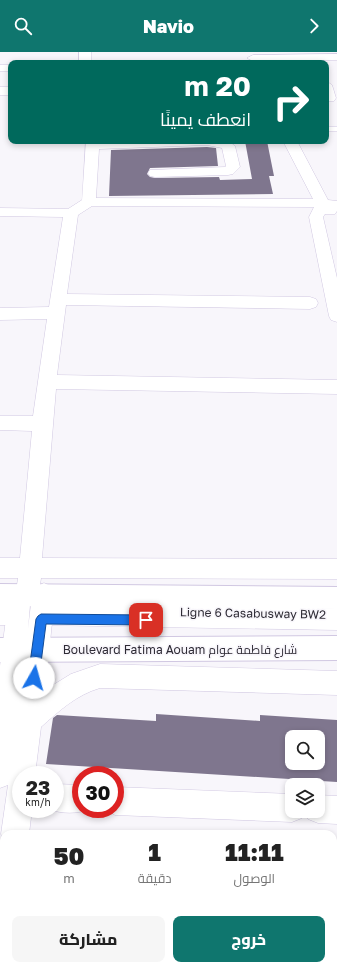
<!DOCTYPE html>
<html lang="ar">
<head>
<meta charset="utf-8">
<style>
  :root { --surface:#fff; --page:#f6f6f6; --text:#222; --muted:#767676; --accent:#0f766e }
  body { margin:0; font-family:"Golos Text",Cairo,sans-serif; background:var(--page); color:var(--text); direction:rtl; height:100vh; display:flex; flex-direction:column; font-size:15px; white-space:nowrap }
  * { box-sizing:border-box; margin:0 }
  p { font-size:13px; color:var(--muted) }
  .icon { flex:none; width:22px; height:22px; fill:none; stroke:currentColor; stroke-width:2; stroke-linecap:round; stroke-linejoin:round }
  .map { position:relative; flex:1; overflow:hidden; direction:ltr }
  .panel { position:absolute; left:0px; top:778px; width:337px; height:140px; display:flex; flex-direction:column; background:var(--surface); border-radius:12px 12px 0 0; box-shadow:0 2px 6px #0003; direction:rtl }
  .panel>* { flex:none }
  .guide { position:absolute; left:8px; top:8px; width:321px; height:84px; border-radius:8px; box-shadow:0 2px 6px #0003; direction:rtl; background:#00695c; color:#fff; overflow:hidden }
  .controls { position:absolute; left:285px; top:678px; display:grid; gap:8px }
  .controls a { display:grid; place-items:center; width:40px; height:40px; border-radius:8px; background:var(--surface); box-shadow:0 2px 6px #0003; font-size:20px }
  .speed { position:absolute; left:12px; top:714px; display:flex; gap:8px; font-size:20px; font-weight:700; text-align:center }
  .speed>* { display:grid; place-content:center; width:52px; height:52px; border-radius:50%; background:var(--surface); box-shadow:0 2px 6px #0003; line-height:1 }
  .speed small { font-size:10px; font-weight:400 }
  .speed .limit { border:6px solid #d22; background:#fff; color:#111 }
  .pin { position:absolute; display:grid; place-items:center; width:34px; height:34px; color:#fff; margin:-17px; border-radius:8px; box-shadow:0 2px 6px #0006 }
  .me { position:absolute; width:44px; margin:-22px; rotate:7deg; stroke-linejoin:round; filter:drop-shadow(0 0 3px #0008) }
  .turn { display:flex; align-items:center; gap:14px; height:84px; padding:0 12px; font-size:18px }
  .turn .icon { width:52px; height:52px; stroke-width:2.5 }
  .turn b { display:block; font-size:28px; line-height:34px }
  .eta { display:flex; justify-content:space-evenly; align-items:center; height:68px; text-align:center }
  .eta b { font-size:24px; font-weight:800; line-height:28px }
  .cta { display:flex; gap:8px; margin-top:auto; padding:8px 12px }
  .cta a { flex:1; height:46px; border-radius:8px; background:var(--accent); color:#fff; font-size:16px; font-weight:800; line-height:46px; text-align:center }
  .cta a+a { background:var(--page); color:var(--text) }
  header { display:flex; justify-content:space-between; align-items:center; height:52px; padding:0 12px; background:var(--accent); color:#fff; font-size:18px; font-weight:800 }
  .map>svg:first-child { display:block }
  .building { fill:#7f768e; fill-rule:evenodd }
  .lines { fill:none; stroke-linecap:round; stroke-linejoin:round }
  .service-casing { stroke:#d1c8e2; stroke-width:1 }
  .minor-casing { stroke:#d1c8e2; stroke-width:1 }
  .secondary-casing { stroke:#d1c8e2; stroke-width:2 }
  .service { fill:#fff; fill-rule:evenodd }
  .minor { fill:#fff; fill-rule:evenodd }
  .secondary { fill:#fff; fill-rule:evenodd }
  .route { fill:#1a73e8; stroke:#114b97 }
  .labels { text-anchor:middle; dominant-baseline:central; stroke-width:3; stroke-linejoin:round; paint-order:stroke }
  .street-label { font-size:12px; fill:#2e2b35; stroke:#f8f6fb }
</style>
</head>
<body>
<header><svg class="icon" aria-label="forward" viewBox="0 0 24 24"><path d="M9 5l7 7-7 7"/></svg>Navio<svg class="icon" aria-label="search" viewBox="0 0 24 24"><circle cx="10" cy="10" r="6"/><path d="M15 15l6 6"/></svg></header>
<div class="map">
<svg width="337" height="918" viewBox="0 0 337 918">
  <rect width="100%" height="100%" fill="#f8f6fb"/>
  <g class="building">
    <path d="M 245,89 L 267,89 L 274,124 L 269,124 L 273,142 L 109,144 L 111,98 L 207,95 L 216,96 L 218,114 L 150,116 L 147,122 L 150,125 L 155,126 L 219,125 L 220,128 L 252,127 Z"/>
    <path d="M 156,662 L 260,669 L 260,663 L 337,668 L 337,730 L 46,712 L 53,666 L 57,663 L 156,669 ZM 292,685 L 318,685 L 318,711 L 292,711 Z"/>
  </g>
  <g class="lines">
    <g class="service-casing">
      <g id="service">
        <rect x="326" y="75" width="11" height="4"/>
        <path d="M 0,552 L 22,552 L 26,554 L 28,558 L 26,562 L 23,563 L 25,567 L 23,571 L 19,573 L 0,573 Z"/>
        <path d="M 40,552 L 270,554 L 337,557 L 337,578 L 39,573 L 35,571 L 33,567 L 36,562 L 34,558 L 36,554 Z"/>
      </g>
    </g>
    <g class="minor-casing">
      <g id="minor">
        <rect x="79" y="0" width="12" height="11"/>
        <path d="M 337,2 L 337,8 L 253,9 L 247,6 L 253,3 Z"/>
        <rect x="0" y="13" width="11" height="6"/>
        <path d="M 326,29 L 332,33 L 336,46 L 334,49 L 326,49 Z"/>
        <rect x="0" y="35" width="11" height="8"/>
        <path d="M 86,89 L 228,89 L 235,94 L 240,115 L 233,122 L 228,123 L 155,125 L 150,124 L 148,121 L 150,118 L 225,115 L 226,114 L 222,96 L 207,93 L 99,97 L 96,146 L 313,147 L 283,89 L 297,89 L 328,148 L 337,149 L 337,159 L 335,162 L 325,162 L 323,165 L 337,226 L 337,270 L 331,268 L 329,264 L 309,165 L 314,155 L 92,154 L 78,163 L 67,242 L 310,245 L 316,247 L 318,251 L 316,255 L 310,257 L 66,253 L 57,323 L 337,328 L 337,342 L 56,337 L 42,506 L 337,507 L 337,527 L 41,526 L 40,533 L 44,531 L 52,535 L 55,542 L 45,638 L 71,622 L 100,612 L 337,619 L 337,643 L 100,636 C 76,643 59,659 41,675 L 35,723 L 21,723 L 21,757 L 32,757 L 29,782 L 4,782 L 4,789 L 1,782 L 8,733 L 0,736 L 0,614 L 9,543 L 12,536 L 17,533 L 18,526 L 0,526 L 0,506 L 20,506 L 32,379 L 0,378 L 0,364 L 33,364 L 47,267 L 0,268 L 0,256 L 49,255 L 63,165 L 0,164 L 0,156 L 68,157 L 82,148 ZM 31,552 L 28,577 L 30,553 Z"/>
        <path d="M 55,732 L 81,733 L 81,757 L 90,757 C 78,762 61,762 49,757 L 55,757 Z"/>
        <path d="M 115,735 L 292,742 L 292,759 L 304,759 L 302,766 L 292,770 L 115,763 L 105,757 L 115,757 Z"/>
        <path d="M 318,743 L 337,744 L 337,772 L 318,771 L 308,767 L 305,759 L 318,759 Z"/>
        <path d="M 4,858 L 4,914 L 12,914 L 5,918 L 0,918 L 0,860 Z"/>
      </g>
    </g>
    <g class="secondary-casing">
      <g id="secondary">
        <path d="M 0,532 L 337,535 L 337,557 L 0,554 Z"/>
        <path d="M 337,584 L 337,608 L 0,610 L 0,586 Z"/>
      </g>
    </g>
    <use href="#service" class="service"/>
    <use href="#minor" class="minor"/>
    <use href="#secondary" class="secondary"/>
  </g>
  <path class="route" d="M 41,562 L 146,563 L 150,565 L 151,568 L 150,572 L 146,573 L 46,572 L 39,626 L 38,630 L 34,631 L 30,630 L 28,626 L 36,567 L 38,564 Z"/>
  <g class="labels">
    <g class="street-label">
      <text transform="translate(253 561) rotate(1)">Ligne 6 Casabusway BW2</text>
      <text x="180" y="597">Boulevard Fatima Aouam شارع فاطمة عوام</text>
    </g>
  </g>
</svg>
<div class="controls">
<a><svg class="icon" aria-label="search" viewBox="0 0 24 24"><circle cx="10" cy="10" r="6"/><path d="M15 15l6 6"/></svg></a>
<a><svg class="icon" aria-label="layers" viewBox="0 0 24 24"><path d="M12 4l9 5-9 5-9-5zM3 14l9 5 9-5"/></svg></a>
</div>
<div class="speed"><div>23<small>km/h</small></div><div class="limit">30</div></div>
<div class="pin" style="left:146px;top:568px;background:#d93025"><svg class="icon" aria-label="arrive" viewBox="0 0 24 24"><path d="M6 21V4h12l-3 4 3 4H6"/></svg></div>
<svg class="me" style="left:34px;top:626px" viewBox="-20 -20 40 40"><circle r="19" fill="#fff"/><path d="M0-13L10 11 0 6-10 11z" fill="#1a73e8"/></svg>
<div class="guide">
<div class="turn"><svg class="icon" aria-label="right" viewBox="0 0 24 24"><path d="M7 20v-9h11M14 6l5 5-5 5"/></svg><div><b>20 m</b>انعطف يمينًا</div></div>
</div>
<section class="panel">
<div class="eta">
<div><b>11:11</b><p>الوصول</p></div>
<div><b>1</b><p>دقيقة</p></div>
<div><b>50</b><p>m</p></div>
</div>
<div class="cta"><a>خروج</a><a>مشاركة</a></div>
</section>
</div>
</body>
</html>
